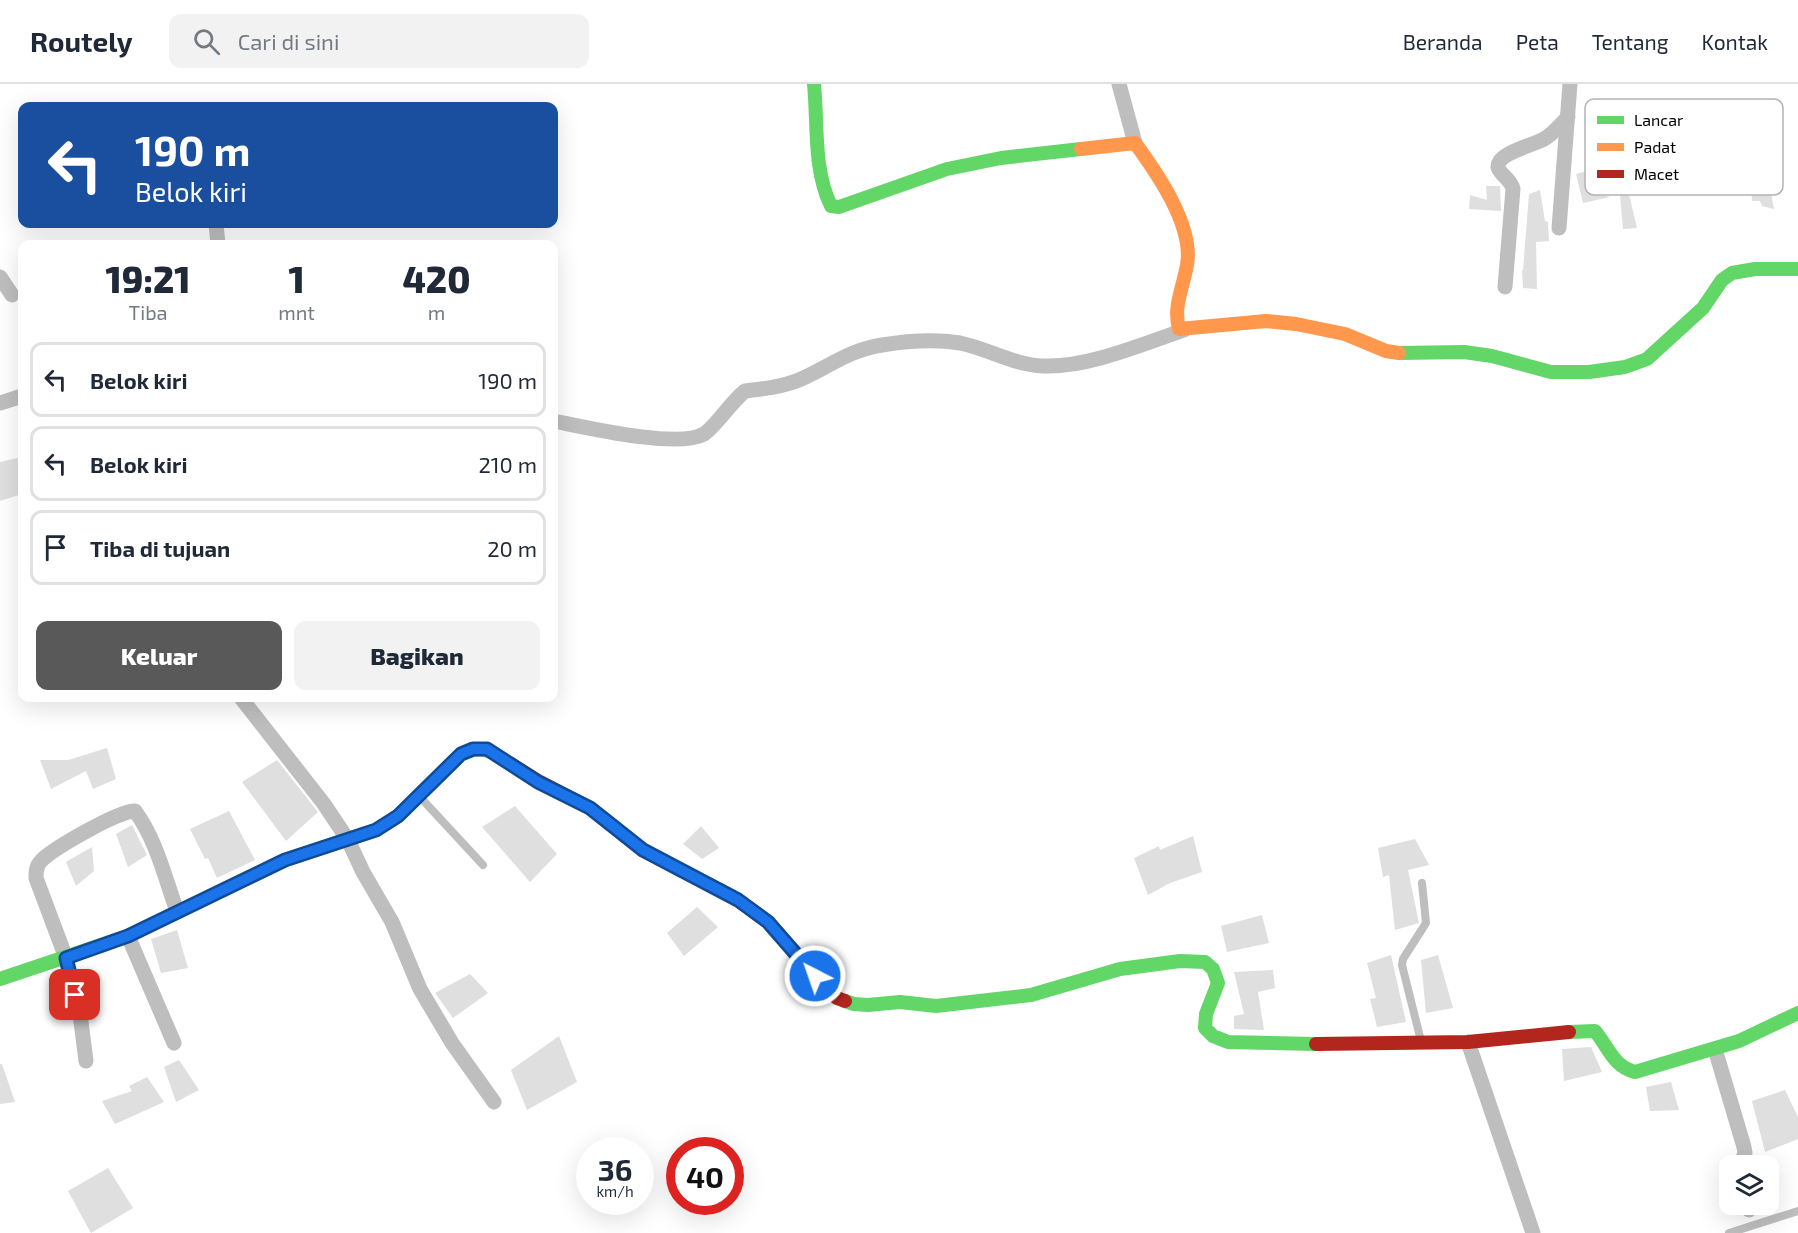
<!DOCTYPE html>
<html lang="id">
<head>
<meta charset="utf-8">
<style>
  :root { --surface:#fff; --page:#f2f2f3; --text:#1f2937; --muted:#747a83; --line:#e0e1e3; --accent:#595959 }
  body { margin:0; font-family:"Exo 2",sans-serif; background:var(--page); color:var(--text); height:100vh; display:flex; flex-direction:column; font-size:22px; white-space:nowrap }
  * { box-sizing:border-box; margin:0 }
  p { font-size:20px; color:var(--muted) }
  .icon { flex:none; width:33px; height:33px; fill:none; stroke:currentColor; stroke-width:2; stroke-linecap:round; stroke-linejoin:round }
  .map { position:relative; flex:1; overflow:hidden }
  .side { position:absolute; left:18px; top:156px; width:540px; height:462px; display:flex; flex-direction:column; background:var(--surface); border-radius:12px; box-shadow:0 6px 24px #0002 }
  .side>* { flex:none }
  .banner { position:absolute; left:18px; top:18px; width:540px; height:126px; border-radius:12px; box-shadow:0 6px 24px #0002; background:#1a4fa0; color:#fff; overflow:hidden }
  .buttons { position:absolute; left:1719px; top:1071px; display:grid; gap:12px }
  .buttons a { display:grid; place-items:center; width:60px; height:60px; border-radius:12px; background:var(--surface); box-shadow:0 6px 24px #0002; font-size:30px }
  .speed { position:absolute; left:576px; top:1053px; display:flex; gap:12px; font-size:30px; font-weight:700; text-align:center }
  .speed>* { display:grid; place-content:center; width:78px; height:78px; border-radius:50%; background:var(--surface); box-shadow:0 6px 24px #0002; line-height:1 }
  .speed small { font-size:15px; font-weight:400 }
  .speed .limit { border:9px solid #d22; background:#fff; color:#111 }
  .pin { position:absolute; display:grid; place-items:center; width:51px; height:51px; color:#fff; margin:-26px; border-radius:12px; box-shadow:0 3px 9px #0006 }
  .me { position:absolute; width:66px; margin:-33px; rotate:319deg; stroke-linejoin:round; filter:drop-shadow(0 0 4px #0008) }
  .turn { display:flex; align-items:center; gap:21px; height:126px; padding:0 18px; font-size:27px }
  .turn .icon { width:78px; height:78px; stroke-width:2.5 }
  .turn b { display:block; font-size:42px; line-height:51px }
  .eta { display:flex; justify-content:space-evenly; align-items:center; height:102px; text-align:center }
  .eta b { font-size:36px; font-weight:800; line-height:42px }
  .cta { display:flex; gap:12px; margin-top:auto; padding:12px 18px }
  .cta a { flex:1; height:69px; border-radius:12px; background:var(--accent); color:#fff; font-size:24px; font-weight:800; line-height:69px; text-align:center }
  .cta a+a { background:var(--page); color:var(--text) }
  ul { padding:0; list-style:none }
  li { display:flex; align-items:center; gap:18px; height:75px; margin:0 12px 9px; padding:0 6px; border:3px solid var(--line); border-radius:12px }
  li div { flex:1 }
  li b { display:block; font-size:22px }
  li em { font-style:normal }
  header { display:flex; align-items:center; gap:36px; box-sizing:border-box; height:84px; padding:0 30px; background:var(--surface); border-bottom:2px solid var(--line) }
  header strong { font-size:28px }
  nav { display:flex; gap:33px; margin-inline-start:auto; font-size:21px }
  .search { width:420px; height:54px; background:var(--page); display:flex; align-items:center; gap:15px; box-sizing:border-box; padding:0 21px; border-radius:12px; color:var(--muted); font-size:22px }
  .map>svg:first-child { display:block }
  .building { fill:#dfdfdf }
  .lines { fill:none; stroke-linecap:round; stroke-linejoin:round }
  .lane { stroke:#bebebe; stroke-width:8 }
  .street { stroke:#bebebe; stroke-width:15 }
  .fast { stroke:#63d668; stroke-width:14 }
  .slow { stroke:#ff974d; stroke-width:14 }
  .jam { stroke:#b3261e; stroke-width:14 }
  .route-casing { stroke:#114b97; stroke-width:15 }
  .route { stroke:#1a73e8; stroke-width:10 }
  .key { fill:#fff; stroke:#b2b2b2; stroke-width:1.5 }
  .key-label { font-size:16px; fill:#000 }
</style>
</head>
<body>
<header>
<strong>Routely</strong>
<div class="search"><svg class="icon" aria-label="search" viewBox="0 0 24 24"><circle cx="10" cy="10" r="6"/><path d="M15 15l6 6"/></svg>Cari di sini</div>
<nav><a>Beranda</a><a>Peta</a><a>Tentang</a><a>Kontak</a></nav>
</header>
<div class="map">
<svg width="1798" height="1149" viewBox="0 0 1798 1149">
  <rect width="100%" height="100%" fill="#fff"/>
  <g class="building">
    <path d="M 1616,79 L 1587,107 L 1610,113 L 1583,119 L 1576,90 Z"/>
    <path d="M 1767,89 L 1774,125 L 1762,122 L 1760,117 L 1752,117 L 1751,103 L 1743,102 L 1742,92 Z"/>
    <path d="M 1626,98 L 1637,144 L 1623,145 L 1619,99 Z"/>
    <path d="M 1486,102 L 1500,102 L 1501,127 L 1469,125 L 1470,111 L 1487,116 Z"/>
    <path d="M 1540,106 L 1545,137 L 1548,138 L 1549,157 L 1536,158 L 1537,205 L 1523,204 L 1522,186 L 1523,186 L 1529,110 Z"/>
    <path d="M 22,373 L 22,410 L 0,417 L 0,378 Z"/>
    <path d="M 107,664 L 116,695 L 93,705 L 86,687 L 51,705 L 40,676 L 68,676 Z"/>
    <path d="M 277,676 L 318,728 L 286,757 L 242,698 Z"/>
    <path d="M 515,722 L 557,770 L 530,798 L 482,743 Z"/>
    <path d="M 229,727 L 255,776 L 217,794 L 208,774 L 205,775 L 190,745 Z"/>
    <path d="M 132,741 L 147,771 L 128,783 L 116,750 Z"/>
    <path d="M 701,742 L 719,764 L 702,775 L 683,760 Z"/>
    <path d="M 1193,752 L 1202,788 L 1170,799 L 1148,811 L 1134,774 L 1159,762 L 1160,766 Z"/>
    <path d="M 1415,755 L 1429,781 L 1408,786 L 1419,839 L 1395,846 L 1389,791 L 1383,793 L 1378,764 Z"/>
    <path d="M 92,763 L 94,787 L 76,802 L 66,778 Z"/>
    <path d="M 697,823 L 718,843 L 684,872 L 667,849 Z"/>
    <path d="M 1262,831 L 1269,859 L 1227,868 L 1221,842 Z"/>
    <path d="M 177,846 L 188,884 L 161,889 L 151,855 Z"/>
    <path d="M 1391,871 L 1406,938 L 1377,943 L 1370,915 L 1376,914 L 1367,879 Z"/>
    <path d="M 1438,871 L 1453,924 L 1426,929 L 1421,876 Z"/>
    <path d="M 1273,886 L 1275,904 L 1258,908 L 1264,946 L 1234,945 L 1234,932 L 1244,930 L 1234,888 Z"/>
    <path d="M 470,890 L 488,909 L 453,934 L 435,909 Z"/>
    <path d="M 559,952 L 577,998 L 527,1026 L 511,986 Z"/>
    <path d="M 1591,963 L 1602,988 L 1564,997 L 1562,965 Z"/>
    <path d="M 179,976 L 199,1006 L 176,1018 L 164,983 Z"/>
    <path d="M 0,980 L 2,980 L 15,1018 L 0,1020 Z"/>
    <path d="M 147,993 L 164,1018 L 115,1040 L 102,1017 L 132,1007 L 129,1002 Z"/>
    <path d="M 1671,998 L 1679,1026 L 1650,1027 L 1646,1003 Z"/>
    <path d="M 1785,1006 L 1798,1033 L 1798,1055 L 1765,1068 L 1752,1017 Z"/>
    <path d="M 108,1084 L 133,1124 L 91,1149 L 68,1107 Z"/>
  </g>
  <g class="lines">
    <g class="lane">
      <path d="M 420,713 L 483,781"/>
      <path d="M 1421,957 L 1402,881 L 1403,875 L 1426,839 L 1422,799"/>
      <path d="M 1729,1149 L 1798,1127"/>
    </g>
    <g class="street">
      <path d="M 1119,0 L 1135,59"/>
      <path d="M 216,140 L 218,160"/>
      <path d="M 1559,144 L 1570,0"/>
      <path d="M 0,193 L 12,211"/>
      <path d="M 1505,203 L 1513,105 C 1511,95 1499,90 1498,83 C 1497,69 1534,61 1544,55 C 1554,49 1560,41 1568,33"/>
      <path d="M 0,319 L 22,312"/>
      <path d="M 554,337 C 584,343 678,365 704,350 C 716,342 731,318 745,307 C 763,305 781,303 799,296 C 829,283 849,266 882,261 C 907,257 935,255 960,259 C 989,265 1014,281 1043,282 C 1087,284 1143,260 1184,246"/>
      <path d="M 241,614 L 324,720 L 348,756 L 363,788 L 392,838 L 420,905 L 452,959 L 494,1018"/>
      <path d="M 128,852 L 174,959"/>
      <path d="M 1468,958 L 1533,1149"/>
      <path d="M 1715,965 L 1744,1063 L 1745,1069 L 1740,1082"/>
      <path d="M 86,977 L 80,930 L 66,874 L 36,794 C 36,788 36,782 41,777 C 52,765 120,726 135,727 C 156,755 165,794 177,827"/>
      <path d="M 1746,1120 L 1749,1126"/>
    </g>
    <g class="fast">
      <path d="M 814,0 C 818,40 813,85 831,122 L 839,123 L 947,85 L 1001,74 L 1081,65"/>
      <path d="M 1399,269 L 1464,268 L 1492,272 L 1551,288 L 1589,288 L 1625,283 L 1647,275 L 1703,224 L 1722,196 L 1732,189 L 1755,185 L 1798,185"/>
      <path d="M 0,895 L 128,852 L 285,776 L 376,746 L 398,732 L 461,670 C 484,660 491,668 511,680"/>
      <path d="M 845,917 L 854,920 L 868,921 L 900,918 L 936,922 L 1031,911 L 1120,885 L 1180,877 L 1205,878 L 1213,885 L 1218,899 L 1206,930 L 1205,944 L 1213,952 L 1228,958 L 1316,960"/>
      <path d="M 1569,948 L 1595,947 C 1609,964 1613,982 1635,988 L 1739,957 L 1798,929"/>
    </g>
    <path class="slow" d="M 1081,65 L 1135,59 C 1157,89 1194,142 1187,181 C 1183,204 1173,222 1179,245 L 1266,237 L 1296,240 L 1345,250 L 1386,267 L 1399,269"/>
    <g class="jam">
      <path d="M 511,680 L 538,697 L 590,724 L 643,766 L 738,816 L 768,838 L 827,905 L 837,914 L 845,917"/>
      <path d="M 1316,960 L 1468,958 L 1569,948"/>
    </g>
  </g>
  <g class="lines">
    <g class="route-casing">
      <path id="route" d="M 75,911 L 66,874 L 128,852 L 285,776 L 376,746 L 398,732 L 461,670 L 473,665 L 487,665 L 538,698 L 590,724 L 643,766 L 738,816 L 768,838 L 815,892"/>
    </g>
    <use href="#route" class="route"/>
  </g>
  <rect x="1585" y="15" width="198" height="96" rx="9" class="key"/>
  <rect x="1597" y="32" width="27" height="8" fill="#63d668"/>
  <rect x="1597" y="59" width="27" height="8" fill="#ff974d"/>
  <rect x="1597" y="86" width="27" height="8" fill="#b3261e"/>
  <g class="key-label">
    <text x="1634" y="42">Lancar</text>
    <text x="1634" y="69">Padat</text>
    <text x="1634" y="96">Macet</text>
  </g>
</svg>
<div class="buttons">
<a><svg class="icon" aria-label="layers" viewBox="0 0 24 24"><path d="M12 4l9 5-9 5-9-5zM3 14l9 5 9-5"/></svg></a>
</div>
<div class="speed"><div>36<small>km/h</small></div><div class="limit">40</div></div>
<div class="pin" style="left:75px;top:911px;background:#d93025"><svg class="icon" aria-label="arrive" viewBox="0 0 24 24"><path d="M6 21V4h12l-3 4 3 4H6"/></svg></div>
<svg class="me" style="left:815px;top:892px" viewBox="-20 -20 40 40"><circle r="17" fill="#1a73e8" stroke="#fff" stroke-width="3"/><path d="M0-11L8 9 0 5-8 9z" fill="#fff"/></svg>
<div class="banner">
<div class="turn"><svg class="icon" aria-label="left" viewBox="0 0 24 24"><path d="M17 20v-9H6M10 6l-5 5 5 5"/></svg><div><b>190 m</b>Belok kiri</div></div>
</div>
<section class="side">
<div class="eta">
<div><b>19:21</b><p>Tiba</p></div>
<div><b>1</b><p>mnt</p></div>
<div><b>420</b><p>m</p></div>
</div>
<ul>
<li><svg class="icon" aria-label="left" viewBox="0 0 24 24"><path d="M17 20v-9H6M10 6l-5 5 5 5"/></svg><div><b>Belok kiri</b></div><em>190 m</em></li>
<li><svg class="icon" aria-label="left" viewBox="0 0 24 24"><path d="M17 20v-9H6M10 6l-5 5 5 5"/></svg><div><b>Belok kiri</b></div><em>210 m</em></li>
<li><svg class="icon" aria-label="arrive" viewBox="0 0 24 24"><path d="M6 21V4h12l-3 4 3 4H6"/></svg><div><b>Tiba di tujuan</b></div><em>20 m</em></li>
</ul>
<div class="cta"><a>Keluar</a><a>Bagikan</a></div>
</section>
</div>
</body>
</html>
